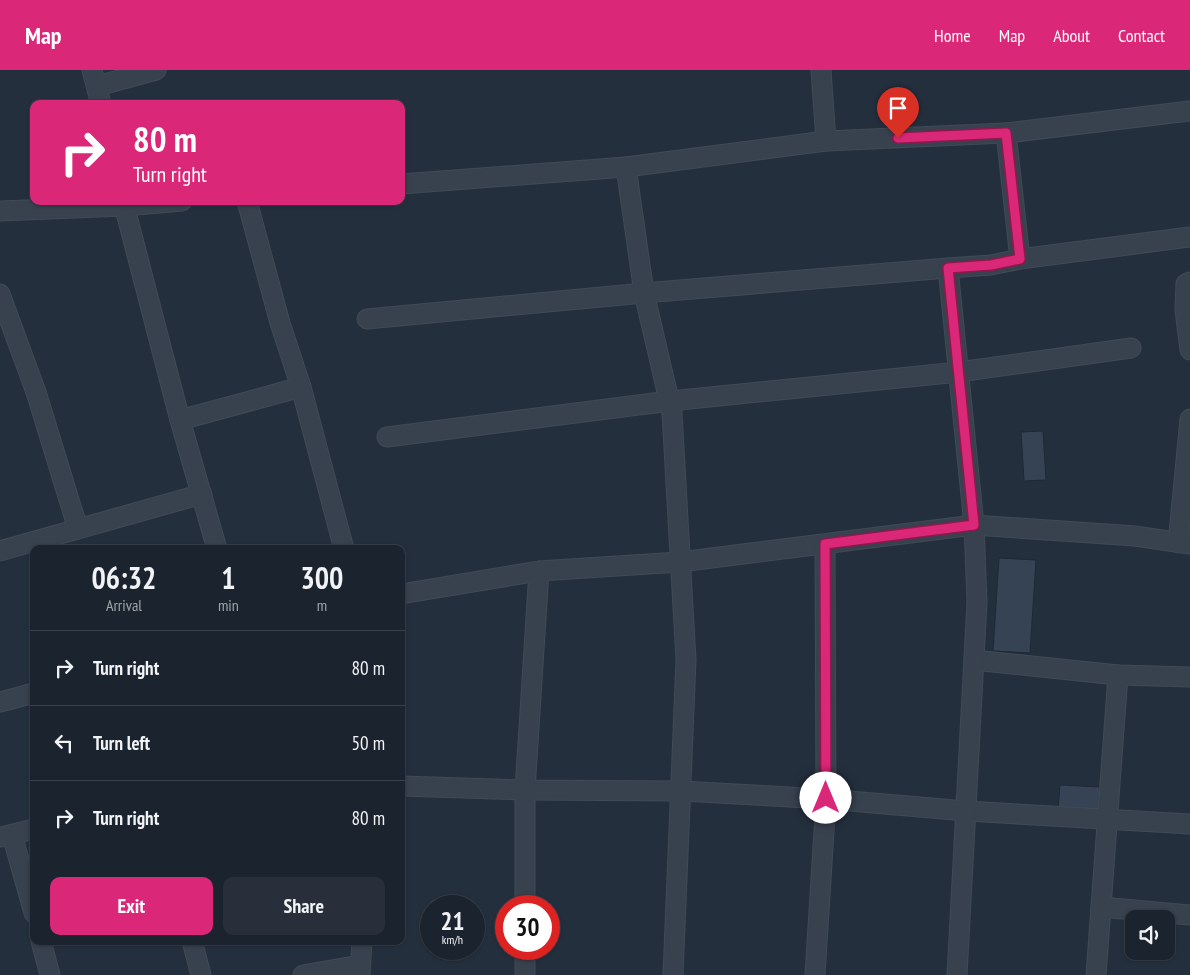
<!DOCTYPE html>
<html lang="en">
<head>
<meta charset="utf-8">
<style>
  :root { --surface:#1b232e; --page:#282f3a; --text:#f1f3f6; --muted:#a0a4aa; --line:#39404a; --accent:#db2777 }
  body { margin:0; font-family:"PT Sans Narrow",sans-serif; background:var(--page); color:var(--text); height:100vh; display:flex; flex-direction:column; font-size:19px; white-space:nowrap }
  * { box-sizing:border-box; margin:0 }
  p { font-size:16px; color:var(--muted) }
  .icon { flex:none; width:28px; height:28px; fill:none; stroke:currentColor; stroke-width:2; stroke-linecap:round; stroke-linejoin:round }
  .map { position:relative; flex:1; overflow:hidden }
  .panel { position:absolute; left:30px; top:475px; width:375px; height:400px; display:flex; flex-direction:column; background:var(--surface); border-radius:10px; box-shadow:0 1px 4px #0004,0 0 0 1px var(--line) }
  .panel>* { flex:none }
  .banner { position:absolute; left:30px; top:30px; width:375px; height:105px; border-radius:10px; box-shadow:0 1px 4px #0004,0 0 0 1px var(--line); background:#db2777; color:#fff; overflow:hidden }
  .fabs { position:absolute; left:1125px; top:840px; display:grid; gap:10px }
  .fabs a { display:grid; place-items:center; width:50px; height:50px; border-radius:10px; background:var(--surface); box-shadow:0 1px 4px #0004,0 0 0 1px var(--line); font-size:25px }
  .speed { position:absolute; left:420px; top:825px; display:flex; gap:10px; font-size:25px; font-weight:700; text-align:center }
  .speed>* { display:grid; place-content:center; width:65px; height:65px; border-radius:50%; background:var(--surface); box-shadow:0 1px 4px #0004,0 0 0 1px var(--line); line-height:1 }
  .speed small { font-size:12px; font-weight:400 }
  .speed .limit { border:8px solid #d22; background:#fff; color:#111 }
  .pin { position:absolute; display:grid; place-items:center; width:42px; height:42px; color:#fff; margin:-51px -21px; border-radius:50% 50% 50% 0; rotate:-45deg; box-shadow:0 0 5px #0007 }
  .pin .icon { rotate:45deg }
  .me { position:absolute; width:55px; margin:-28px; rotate:0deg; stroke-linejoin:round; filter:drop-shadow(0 0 4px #0008) }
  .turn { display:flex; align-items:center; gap:18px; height:105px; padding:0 20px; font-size:22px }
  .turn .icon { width:65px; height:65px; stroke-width:2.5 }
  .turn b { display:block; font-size:35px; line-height:42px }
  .eta { display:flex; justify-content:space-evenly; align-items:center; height:85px; text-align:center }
  .eta b { font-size:30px; font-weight:700; line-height:35px }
  .button { display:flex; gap:10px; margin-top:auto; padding:10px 20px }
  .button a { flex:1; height:58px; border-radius:10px; background:var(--accent); color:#fff; font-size:20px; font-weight:700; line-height:58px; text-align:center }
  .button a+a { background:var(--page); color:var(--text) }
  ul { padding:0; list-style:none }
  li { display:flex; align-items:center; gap:15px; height:75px; padding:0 20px; border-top:1px solid var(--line) }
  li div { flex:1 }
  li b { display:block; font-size:19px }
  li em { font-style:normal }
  header { display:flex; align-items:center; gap:30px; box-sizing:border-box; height:70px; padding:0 25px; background:var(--accent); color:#fff }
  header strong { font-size:24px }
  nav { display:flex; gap:28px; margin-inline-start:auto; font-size:18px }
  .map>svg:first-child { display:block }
  .building { fill:#364354; stroke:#1f2835 }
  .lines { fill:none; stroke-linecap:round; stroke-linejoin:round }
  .street-casing { stroke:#414a57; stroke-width:21 }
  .street { stroke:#38414e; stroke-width:19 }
  .route-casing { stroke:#8e194d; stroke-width:12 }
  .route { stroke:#db2777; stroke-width:9 }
</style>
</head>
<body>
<header>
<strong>Map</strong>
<nav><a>Home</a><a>Map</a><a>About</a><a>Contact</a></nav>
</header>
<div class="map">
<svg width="1190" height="905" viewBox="0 0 1190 905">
  <rect width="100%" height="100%" fill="#242f3e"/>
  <g class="building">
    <path d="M 1043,361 L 1046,410 L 1024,411 L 1021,362 Z"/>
    <path d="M 999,488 L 1036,490 L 1030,583 L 993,581 Z"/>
    <path d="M 1060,715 L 1100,717 L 1098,743 L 1058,740 Z"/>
  </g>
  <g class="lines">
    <g class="street-casing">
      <g id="street">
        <path d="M 92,0 L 101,34"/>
        <path d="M 821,0 L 826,71"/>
        <path d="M 97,16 L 156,0"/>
        <path d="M 626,97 L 644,223 L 672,343 L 686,590 L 673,905"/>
        <path d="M 401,114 L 626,97 L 826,71 L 1006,63 L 1190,41"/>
        <path d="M 123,131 L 180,350 L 217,479"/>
        <path d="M 247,131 L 280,253 L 301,317 L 344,479"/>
        <path d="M 0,141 L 124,136 L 182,131"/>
        <path d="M 1020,189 L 1190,167"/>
        <path d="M 1190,212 L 1186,214 L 1185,240 L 1190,280"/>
        <path d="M 0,224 L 36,322 L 78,459"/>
        <path d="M 367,249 L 644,223 L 948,198"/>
        <path d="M 180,350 L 301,317"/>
        <path d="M 387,367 L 670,331 L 959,302 L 1131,278"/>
        <path d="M 1178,473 L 1190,349"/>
        <path d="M 0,481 L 202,424"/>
        <path d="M 401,524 L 539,501 L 680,492 L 974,455 L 1135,466 L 1190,474"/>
        <path d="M 974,590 L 1118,605 L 1190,607"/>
        <path d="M 0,632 L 34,623"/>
        <path d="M 401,716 L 525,720 L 681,721 L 826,729 L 966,741 L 1190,754"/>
        <path d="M 12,765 L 34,843"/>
        <path d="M 1,767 L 34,759"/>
        <path d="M 525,836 L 525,720 L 539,501"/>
        <path d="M 1101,837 L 1190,845"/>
        <path d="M 41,871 L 50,905"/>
        <path d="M 192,871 L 201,905"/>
        <path d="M 303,905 L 360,895"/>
        <path d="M 360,905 L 362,871"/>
        <path d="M 525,905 L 525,879"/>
        <path d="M 815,905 L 826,729 L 825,474"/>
        <path d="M 957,905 L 977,532 L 974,455 L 948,198 L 991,195 L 1020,189 L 1006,63"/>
        <path d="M 1096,905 L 1118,605"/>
      </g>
    </g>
    <use href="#street" class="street"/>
  </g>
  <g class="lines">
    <g class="route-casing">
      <path id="route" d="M 826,728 L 825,474 L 974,455 L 948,198 L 991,195 L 1020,189 L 1006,63 L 898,68"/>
    </g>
    <use href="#route" class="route"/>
  </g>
</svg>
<div class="fabs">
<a><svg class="icon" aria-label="sound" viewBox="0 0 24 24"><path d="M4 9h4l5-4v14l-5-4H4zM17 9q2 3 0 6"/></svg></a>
</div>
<div class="speed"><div>21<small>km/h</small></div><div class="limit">30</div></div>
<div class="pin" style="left:898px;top:68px;background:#d93025"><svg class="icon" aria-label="arrive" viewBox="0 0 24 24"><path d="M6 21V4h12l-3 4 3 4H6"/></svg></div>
<svg class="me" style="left:826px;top:728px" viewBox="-20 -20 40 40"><circle r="19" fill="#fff"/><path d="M0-13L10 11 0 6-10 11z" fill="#db2777"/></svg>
<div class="banner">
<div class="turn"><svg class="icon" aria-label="right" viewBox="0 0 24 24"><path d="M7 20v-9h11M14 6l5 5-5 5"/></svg><div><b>80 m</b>Turn right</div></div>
</div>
<section class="panel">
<div class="eta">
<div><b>06:32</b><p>Arrival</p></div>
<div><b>1</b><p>min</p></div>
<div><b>300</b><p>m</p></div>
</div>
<ul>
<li><svg class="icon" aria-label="right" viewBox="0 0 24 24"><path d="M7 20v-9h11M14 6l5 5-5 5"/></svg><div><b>Turn right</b></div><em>80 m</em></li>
<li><svg class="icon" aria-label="left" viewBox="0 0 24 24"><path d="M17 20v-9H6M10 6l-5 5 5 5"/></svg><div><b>Turn left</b></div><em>50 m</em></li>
<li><svg class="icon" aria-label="right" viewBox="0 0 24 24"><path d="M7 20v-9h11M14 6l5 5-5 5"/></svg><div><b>Turn right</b></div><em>80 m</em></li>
</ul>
<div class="button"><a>Exit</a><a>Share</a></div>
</section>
</div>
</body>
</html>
